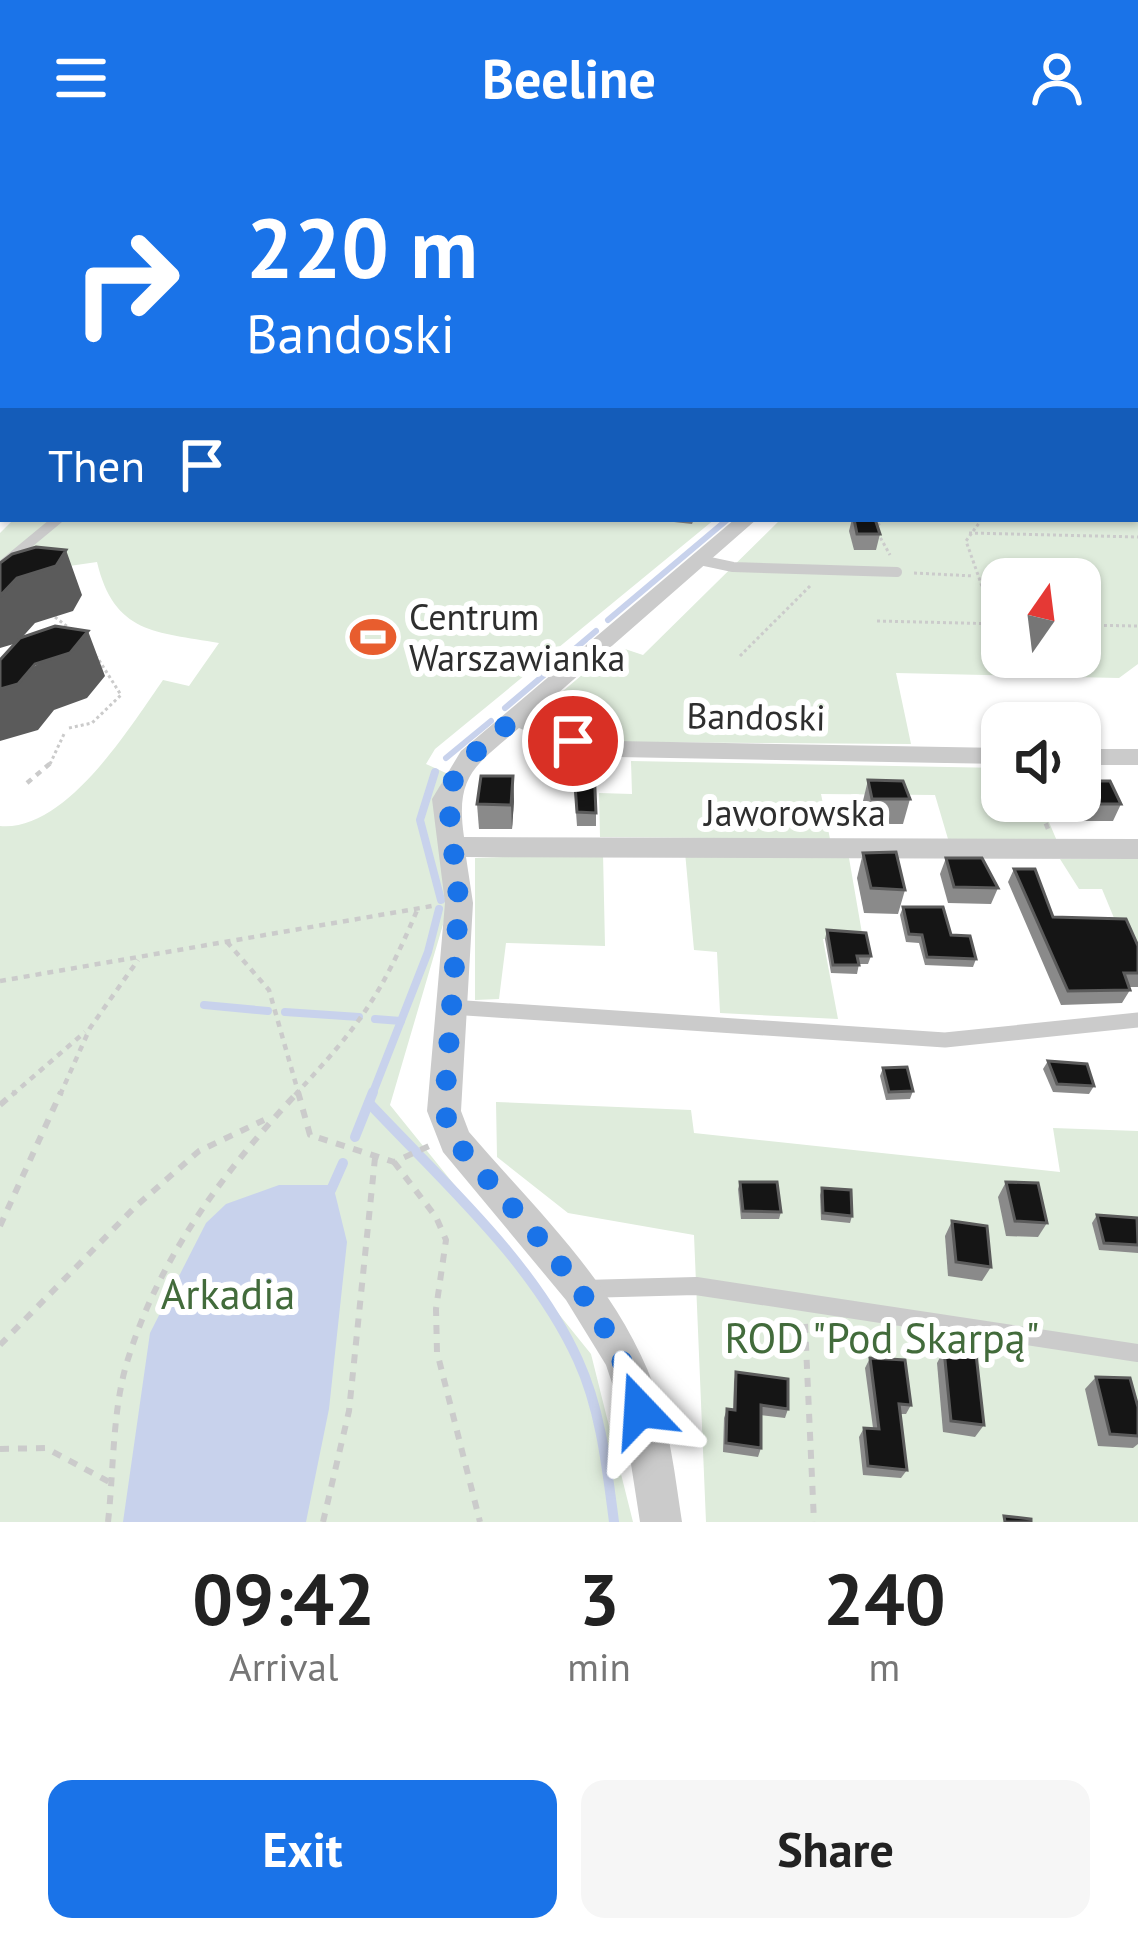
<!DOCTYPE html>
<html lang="en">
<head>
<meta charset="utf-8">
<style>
  :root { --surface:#fff; --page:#f6f6f6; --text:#222; --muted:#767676; --accent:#1a73e8 }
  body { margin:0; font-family:"PT Sans",sans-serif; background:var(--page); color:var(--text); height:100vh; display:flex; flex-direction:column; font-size:45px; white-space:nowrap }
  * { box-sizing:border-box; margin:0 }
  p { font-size:39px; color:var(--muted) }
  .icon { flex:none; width:66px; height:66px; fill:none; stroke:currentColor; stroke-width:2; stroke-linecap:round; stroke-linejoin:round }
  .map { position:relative; height:1366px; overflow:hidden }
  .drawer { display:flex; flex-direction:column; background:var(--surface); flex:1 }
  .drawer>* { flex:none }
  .hud { position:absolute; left:0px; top:0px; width:1140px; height:366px; box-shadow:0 3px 9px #0004; background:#1a73e8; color:#fff; overflow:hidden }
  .needle { width:78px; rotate:14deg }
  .controls { position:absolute; left:981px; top:402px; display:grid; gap:24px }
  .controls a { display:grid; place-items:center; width:120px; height:120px; border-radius:24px; background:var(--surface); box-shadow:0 3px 9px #0004; font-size:60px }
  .pin { position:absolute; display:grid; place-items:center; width:102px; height:102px; color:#fff; margin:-51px; border:6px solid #fff; border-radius:50%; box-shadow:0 3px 12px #0007 }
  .me { position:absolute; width:132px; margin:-66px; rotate:340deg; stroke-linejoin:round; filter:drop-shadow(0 0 9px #0008) }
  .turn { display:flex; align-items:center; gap:42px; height:252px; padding:0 48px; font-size:54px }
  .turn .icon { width:156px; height:156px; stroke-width:2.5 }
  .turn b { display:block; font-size:84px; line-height:102px }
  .then { display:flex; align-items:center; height:114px; padding:0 48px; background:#0003; gap:24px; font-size:45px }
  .eta { display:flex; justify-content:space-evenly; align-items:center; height:204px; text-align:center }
  .eta b { font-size:72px; font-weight:700; line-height:84px }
  .cta { display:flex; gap:24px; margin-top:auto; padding:24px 48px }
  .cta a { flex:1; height:138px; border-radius:24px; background:var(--accent); color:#fff; font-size:48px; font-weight:700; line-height:138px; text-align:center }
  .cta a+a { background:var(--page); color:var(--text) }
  header { display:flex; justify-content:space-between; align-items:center; height:156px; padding:0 48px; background:var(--accent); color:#fff; font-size:54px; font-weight:700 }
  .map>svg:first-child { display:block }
  .green { fill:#dfecdc; fill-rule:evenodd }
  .water { fill:#c8d2ec }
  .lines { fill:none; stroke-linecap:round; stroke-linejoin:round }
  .stream-far2 { stroke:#c8d2ec; stroke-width:6 }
  .stream-far1 { stroke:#c8d2ec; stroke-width:8 }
  .stream { stroke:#c8d2ec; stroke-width:10 }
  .path-far2 { stroke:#cbcbcb; stroke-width:3; stroke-dasharray:3 3; stroke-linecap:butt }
  .path-far1 { stroke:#cbcbcb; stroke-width:4.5; stroke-dasharray:6 6; stroke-linecap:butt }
  .path { stroke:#cbcbcb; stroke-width:6; stroke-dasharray:9 9; stroke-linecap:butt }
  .lane-far2 { stroke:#cbcbcb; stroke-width:10 }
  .lane-far1 { stroke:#cbcbcb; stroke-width:15 }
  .lane { stroke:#cbcbcb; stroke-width:18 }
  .street { fill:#cbcbcb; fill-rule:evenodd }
  .secondary { fill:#b8b8b8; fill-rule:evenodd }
  .tram { stroke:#838383; stroke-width:3 }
  .wall { fill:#8a8a8a }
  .shaded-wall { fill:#5b5b5b }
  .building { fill:#151515; stroke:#5b5b5b; stroke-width:3 }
  .route { stroke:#1a73e8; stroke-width:21; stroke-dasharray:0 37.8 }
  .labels { text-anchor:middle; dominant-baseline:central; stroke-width:12; stroke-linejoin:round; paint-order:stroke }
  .poi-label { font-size:36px; fill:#2e2e2e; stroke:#fff; text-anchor:start }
  .street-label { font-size:36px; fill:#2e2e2e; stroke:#fff }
  .near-park-label { font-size:42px; fill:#426b3b; stroke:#fff }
</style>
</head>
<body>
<header><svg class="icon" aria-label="menu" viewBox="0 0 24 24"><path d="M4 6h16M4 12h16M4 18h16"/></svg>Beeline<svg class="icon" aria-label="person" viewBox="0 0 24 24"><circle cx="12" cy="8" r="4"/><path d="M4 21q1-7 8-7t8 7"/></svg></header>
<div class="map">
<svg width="1138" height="1366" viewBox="0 0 1138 1366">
  <rect width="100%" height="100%" fill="#fff"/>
  <g class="green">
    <path d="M 1138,113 L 1138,508 L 1119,522 L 896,517 L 911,588 L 606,586 L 582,581 L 536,558 L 616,490 L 643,499 L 781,363 L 1137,363 ZM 1002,423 L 1080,423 L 1080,501 L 1002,501 Z"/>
    <path d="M 14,363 L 715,363 L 435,593 L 426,608 L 446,617 L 440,631 L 447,755 L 390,949 L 591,1198 L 633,1366 L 0,1366 L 0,670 C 66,676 130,571 163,524 L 189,530 L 219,487 C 156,476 114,478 97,406 L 0,420 L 0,377 Z"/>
    <path d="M 631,605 L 1002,612 L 1002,645 L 1040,645 L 1057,685 L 948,683 L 935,639 L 821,638 L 830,683 L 600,681 L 599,637 L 632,638 Z"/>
    <path d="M 685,696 L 849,702 L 863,783 L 823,783 L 838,863 L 720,857 L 717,796 L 694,794 Z"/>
    <path d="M 603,697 L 605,790 L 506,787 L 499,843 L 475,844 L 475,702 Z"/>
    <path d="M 1060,703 L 1138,703 L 1138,792 L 1126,791 L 1102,733 L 1079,733 Z"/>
    <path d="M 496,946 L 691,954 L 694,977 L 1060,1016 L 1053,972 L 1138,975 L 1138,1366 L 706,1366 L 694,1079 L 568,1057 L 497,1001 Z"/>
  </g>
  <path class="water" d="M 279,1029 L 333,1029 L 347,1086 L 329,1253 L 306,1366 L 123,1366 L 150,1177 L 206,1067 L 226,1048 Z"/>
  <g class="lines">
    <g class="stream-far2">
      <path d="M 608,464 L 728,363"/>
      <path d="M 505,552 L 596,475"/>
      <path d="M 446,602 L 491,565"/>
    </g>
    <g class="stream-far1">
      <path d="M 435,616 L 420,664 L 441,744"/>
      <path d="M 204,849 L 268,855"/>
      <path d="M 285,856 L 359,861"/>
      <path d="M 375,863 L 401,865"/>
      <path d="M 372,939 L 428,796 L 439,753"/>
    </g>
    <g class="stream">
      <path d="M 369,947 C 442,1025 533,1105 578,1204 C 601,1254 607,1312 614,1366"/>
      <path d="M 355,981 L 373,936"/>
      <path d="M 331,1034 L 343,1007"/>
    </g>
    <g class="path-far2">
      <path d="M 167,3 L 175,1"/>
      <path d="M 646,3 L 664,2"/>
      <path d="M 687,3 L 724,1"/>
      <path d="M 884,363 L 875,372 L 890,399"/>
      <path d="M 982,363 L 966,385 L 995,467"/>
      <path d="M 969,377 L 1138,381"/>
      <path d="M 914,417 L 974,420"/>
      <path d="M 55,461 L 74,476"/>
      <path d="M 877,465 L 1002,468"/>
      <path d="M 1080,469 L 1138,470"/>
      <path d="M 740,500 L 811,429"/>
      <path d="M 69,572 L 92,567 L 121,539 L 97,501"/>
      <path d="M 50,608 L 64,578"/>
    </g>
    <g class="path-far1">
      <path d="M 27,627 L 53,605"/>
      <path d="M 1037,645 L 1048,673"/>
      <path d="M 227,786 L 269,834 L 299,939"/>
      <path d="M 0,825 L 432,750"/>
      <path d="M 12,939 L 85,876"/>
      <path d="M 60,939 L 90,872 L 138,804"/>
      <path d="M 295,939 C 360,869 381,840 418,752"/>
    </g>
    <g class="path">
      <path d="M 298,936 L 310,979 L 394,1006 L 429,990"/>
      <path d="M 0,949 L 15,936"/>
      <path d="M 394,1006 L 436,1061 L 446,1084 L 436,1153 L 437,1196 L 480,1366"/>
      <path d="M 0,1070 L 61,936"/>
      <path d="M 805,1168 L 814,1366"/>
      <path d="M 0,1189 L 135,1051 L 199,995 L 264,964"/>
      <path d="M 0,1293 L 46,1292 L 115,1329"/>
      <path d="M 108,1366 C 114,1313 112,1250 129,1200 C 161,1098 226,1013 298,936"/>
      <path d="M 323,1366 L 349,1255 L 375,1002"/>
    </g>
    <g class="lane-far2">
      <path d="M 700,404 L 733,411 L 897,416"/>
      <path d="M 0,411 L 58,363"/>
    </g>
    <path class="lane-far1" d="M 451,851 L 945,884 L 1138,864"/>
    <path class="lane" d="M 584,1133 L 696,1130 L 1138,1197"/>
    <g class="street">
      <path d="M 0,0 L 32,3 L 0,6 Z"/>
      <path d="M 1084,0 L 1096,0 L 1083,3 Z"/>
      <rect x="1137" y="17" width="1" height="8"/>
      <path d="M 3,176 L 3,187 L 0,188 L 0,177 Z"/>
      <path d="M 735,363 L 757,363 L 533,559 L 578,578 L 617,585 L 1002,592 L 1002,608 L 617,601 L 564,591 L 519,572 C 475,610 455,619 464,681 L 1138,683 L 1138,703 L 466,701 L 473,747 L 461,955 L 469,976 C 538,1056 616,1128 654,1230 C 670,1273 675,1320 682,1366 L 640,1366 L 624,1263 L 606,1209 L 566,1144 L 443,996 L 427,955 L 445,747 L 432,643 L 461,595 Z"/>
      <rect x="1080" y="593" width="58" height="16"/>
    </g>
    <path class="secondary" d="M 0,26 L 3,26 L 0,38 Z"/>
    <path class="tram" d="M 61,3 L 66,0"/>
  </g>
  <g class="wall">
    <path d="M 100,0 L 151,0 L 147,3 L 101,3 Z"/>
    <path d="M 259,0 L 289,0 L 288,2 L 259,2 Z"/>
    <path d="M 812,0 L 845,0 L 843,3 L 811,3 Z"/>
    <path d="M 882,0 L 1062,0 L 1061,3 L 891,3 L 891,1 Z"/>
    <path d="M 1111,0 L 1138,0 L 1138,16 L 1137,3 L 1110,3 Z"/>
    <path d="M 3,46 L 3,143 L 0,143 L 0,50 Z"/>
    <path d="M 647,363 L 694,363 L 692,368 Z"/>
    <path d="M 852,363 L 875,363 L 880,378 L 876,394 L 854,394 L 849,375 Z"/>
    <path d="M 546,592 L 576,592 L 596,657 L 596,670 L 577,670 L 574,628 L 546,628 Z"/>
    <path d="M 513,620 L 514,645 L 512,673 L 479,673 L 477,648 Z"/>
    <path d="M 868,624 L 910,643 L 903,668 L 866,668 L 862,649 Z"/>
    <path d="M 1080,625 L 1121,648 L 1113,665 L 1078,665 L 1070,645 L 1080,645 Z"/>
    <path d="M 863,697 L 905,734 L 898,758 L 864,757 L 857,722 Z"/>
    <path d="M 946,702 L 998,732 L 991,748 L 948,747 L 940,718 Z"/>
    <path d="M 1014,713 L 1053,761 L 1138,790 L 1138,831 L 1129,831 L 1130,834 L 1122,847 L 1061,849 L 1008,726 Z"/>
    <path d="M 903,751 L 951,779 L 976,803 L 973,811 L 925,809 L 919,787 L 906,786 L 900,759 Z"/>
    <path d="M 827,774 L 871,800 L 868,808 L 859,808 L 857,818 L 831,817 L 825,783 Z"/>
    <path d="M 1048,905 L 1094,930 L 1089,938 L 1053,936 L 1043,913 Z"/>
    <path d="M 883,912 L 913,935 L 910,943 L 886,944 L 880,920 Z"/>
    <path d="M 740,1026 L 781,1056 L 779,1063 L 741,1063 L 738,1033 Z"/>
    <path d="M 1006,1026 L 1047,1067 L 1038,1081 L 1006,1080 L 998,1041 Z"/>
    <path d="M 822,1032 L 852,1060 L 850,1067 L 821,1064 L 820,1039 Z"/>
    <path d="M 1097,1059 L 1138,1065 L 1138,1097 L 1099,1094 L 1092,1067 Z"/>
    <path d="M 952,1065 L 991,1111 L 982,1125 L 948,1120 L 945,1080 Z"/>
    <path d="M 944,1194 L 984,1269 L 975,1281 L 943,1276 L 937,1207 Z"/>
    <path d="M 870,1202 L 911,1249 L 906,1258 L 900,1258 L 907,1314 L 901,1322 L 863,1319 L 859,1281 L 864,1272 L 873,1272 L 865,1212 Z"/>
    <path d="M 736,1216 L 788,1253 L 785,1262 L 761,1259 L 761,1292 L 758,1301 L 723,1296 L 724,1262 L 727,1253 L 733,1253 L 734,1226 Z"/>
    <path d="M 1096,1221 L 1138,1251 L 1138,1288 L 1133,1292 L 1098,1290 L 1085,1233 Z"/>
  </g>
  <g class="shaded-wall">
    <path d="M 3,267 L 3,283 L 0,284 L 0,268 Z"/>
    <path d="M 3,304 L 3,324 L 0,327 L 0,307 Z"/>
    <path d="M 66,394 L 82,439 L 73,455 L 35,467 L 17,487 L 0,492 L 0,440 L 17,422 Z"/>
    <path d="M 88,475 L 105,520 L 87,542 L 54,554 L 38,574 L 0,585 L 0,533 Z"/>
    <path d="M 513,620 L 514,645 L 512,673 L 511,649 Z"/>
  </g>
  <g class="building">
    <rect x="660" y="0" width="31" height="3"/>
    <path d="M 723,0 L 752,0 L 752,3 L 721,3 Z"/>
    <path d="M 975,0 L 1002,0 L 1001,3 L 974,3 Z"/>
    <path d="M 3,46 L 3,115 L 0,115 L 0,50 Z"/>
    <path d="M 0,227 L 3,227 L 3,267 L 0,268 Z"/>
    <path d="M 0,289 L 3,289 L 3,304 L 0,307 Z"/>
    <path d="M 854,363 L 875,363 L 880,378 L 857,378 Z"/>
    <path d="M 36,391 L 66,394 L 56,410 L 17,422 L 0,440 L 0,407 L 12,398 Z"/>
    <path d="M 55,470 L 88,475 L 70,497 L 35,508 L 18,528 L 0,533 L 0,504 L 20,482 Z"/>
    <path d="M 576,584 L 593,588 L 596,657 L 577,656 L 574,615 L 545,615 L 546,592 L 576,592 Z"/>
    <path d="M 481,620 L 513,620 L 511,649 L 477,648 Z"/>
    <path d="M 868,624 L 903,625 L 910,643 L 872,643 Z"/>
    <path d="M 1080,625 L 1110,625 L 1121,648 L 1085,648 L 1080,635 Z"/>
    <path d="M 896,696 L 905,734 L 871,732 L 863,697 Z"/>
    <path d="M 946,702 L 982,702 L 998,732 L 954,731 Z"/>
    <path d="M 1014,713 L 1035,713 L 1053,761 L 1126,763 L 1138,790 L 1138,817 L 1124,817 L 1130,834 L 1068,835 Z"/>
    <path d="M 903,751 L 943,751 L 951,779 L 970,780 L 976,803 L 927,801 L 922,779 L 909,778 Z"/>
    <path d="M 827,774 L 866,777 L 871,800 L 857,800 L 859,809 L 833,809 Z"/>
    <path d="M 1048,905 L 1087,908 L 1094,930 L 1057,928 Z"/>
    <path d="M 907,911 L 913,935 L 889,936 L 883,912 Z"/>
    <path d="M 740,1026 L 777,1026 L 781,1056 L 743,1055 Z"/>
    <path d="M 1006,1026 L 1038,1027 L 1047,1067 L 1015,1065 Z"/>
    <path d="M 822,1032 L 851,1034 L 852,1060 L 823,1057 Z"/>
    <path d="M 1097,1059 L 1137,1062 L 1138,1089 L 1104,1087 Z"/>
    <path d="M 952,1065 L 987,1070 L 991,1111 L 956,1106 Z"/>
    <path d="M 944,1194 L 976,1198 L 984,1269 L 951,1265 Z"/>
    <path d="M 870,1202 L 905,1204 L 911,1249 L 899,1248 L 907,1314 L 868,1310 L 864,1272 L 879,1273 Z"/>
    <path d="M 736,1216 L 788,1223 L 788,1253 L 761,1249 L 761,1292 L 726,1287 L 727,1253 L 735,1254 Z"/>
    <path d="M 1096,1221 L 1130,1222 L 1138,1251 L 1138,1280 L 1110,1278 Z"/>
    <path d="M 1004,1360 L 1031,1363 L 1031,1366 L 1005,1366 Z"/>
  </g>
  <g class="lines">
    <path class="route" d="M 573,585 L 515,562 L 470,601 L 447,634 L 459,747 L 444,955 L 455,985 C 524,1069 610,1147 640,1254"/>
  </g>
  <defs>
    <g id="stadium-bare" transform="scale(3.6)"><path d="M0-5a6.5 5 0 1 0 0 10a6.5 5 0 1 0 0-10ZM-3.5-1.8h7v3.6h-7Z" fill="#e85d2e" stroke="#fff" stroke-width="2.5" paint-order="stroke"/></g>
  </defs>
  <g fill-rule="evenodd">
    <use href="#stadium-bare" x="373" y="481"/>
  </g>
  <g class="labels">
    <g class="poi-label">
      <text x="409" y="460">Centrum<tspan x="409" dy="41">Warszawianka</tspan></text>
    </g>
    <g class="street-label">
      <text transform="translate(756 560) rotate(1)">Bandoski</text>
      <text x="795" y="656">Jaworowska</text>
    </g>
    <g class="near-park-label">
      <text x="228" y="1137">Arkadia</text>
      <text x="882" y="1181">ROD "Pod Skarpą"</text>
    </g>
  </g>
</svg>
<div class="controls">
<a><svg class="needle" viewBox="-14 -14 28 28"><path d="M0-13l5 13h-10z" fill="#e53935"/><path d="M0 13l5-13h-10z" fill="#767676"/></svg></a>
<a><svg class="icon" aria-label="sound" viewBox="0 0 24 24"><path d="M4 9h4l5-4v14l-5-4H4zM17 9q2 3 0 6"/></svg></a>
</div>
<div class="pin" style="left:573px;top:585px;background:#d93025"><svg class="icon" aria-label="arrive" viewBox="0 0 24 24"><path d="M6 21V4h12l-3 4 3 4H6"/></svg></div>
<svg class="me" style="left:640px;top:1254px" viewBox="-20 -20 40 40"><path d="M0-17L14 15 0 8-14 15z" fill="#1a73e8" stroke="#fff" stroke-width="4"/></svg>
<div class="hud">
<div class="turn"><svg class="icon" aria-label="right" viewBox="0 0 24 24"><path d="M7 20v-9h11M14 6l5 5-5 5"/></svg><div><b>220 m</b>Bandoski</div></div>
<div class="then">Then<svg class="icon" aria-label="arrive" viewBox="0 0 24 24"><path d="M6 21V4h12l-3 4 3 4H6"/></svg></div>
</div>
</div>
<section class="drawer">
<div class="eta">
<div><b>09:42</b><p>Arrival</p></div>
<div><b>3</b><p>min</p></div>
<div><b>240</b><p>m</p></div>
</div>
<div class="cta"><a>Exit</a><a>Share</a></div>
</section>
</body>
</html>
